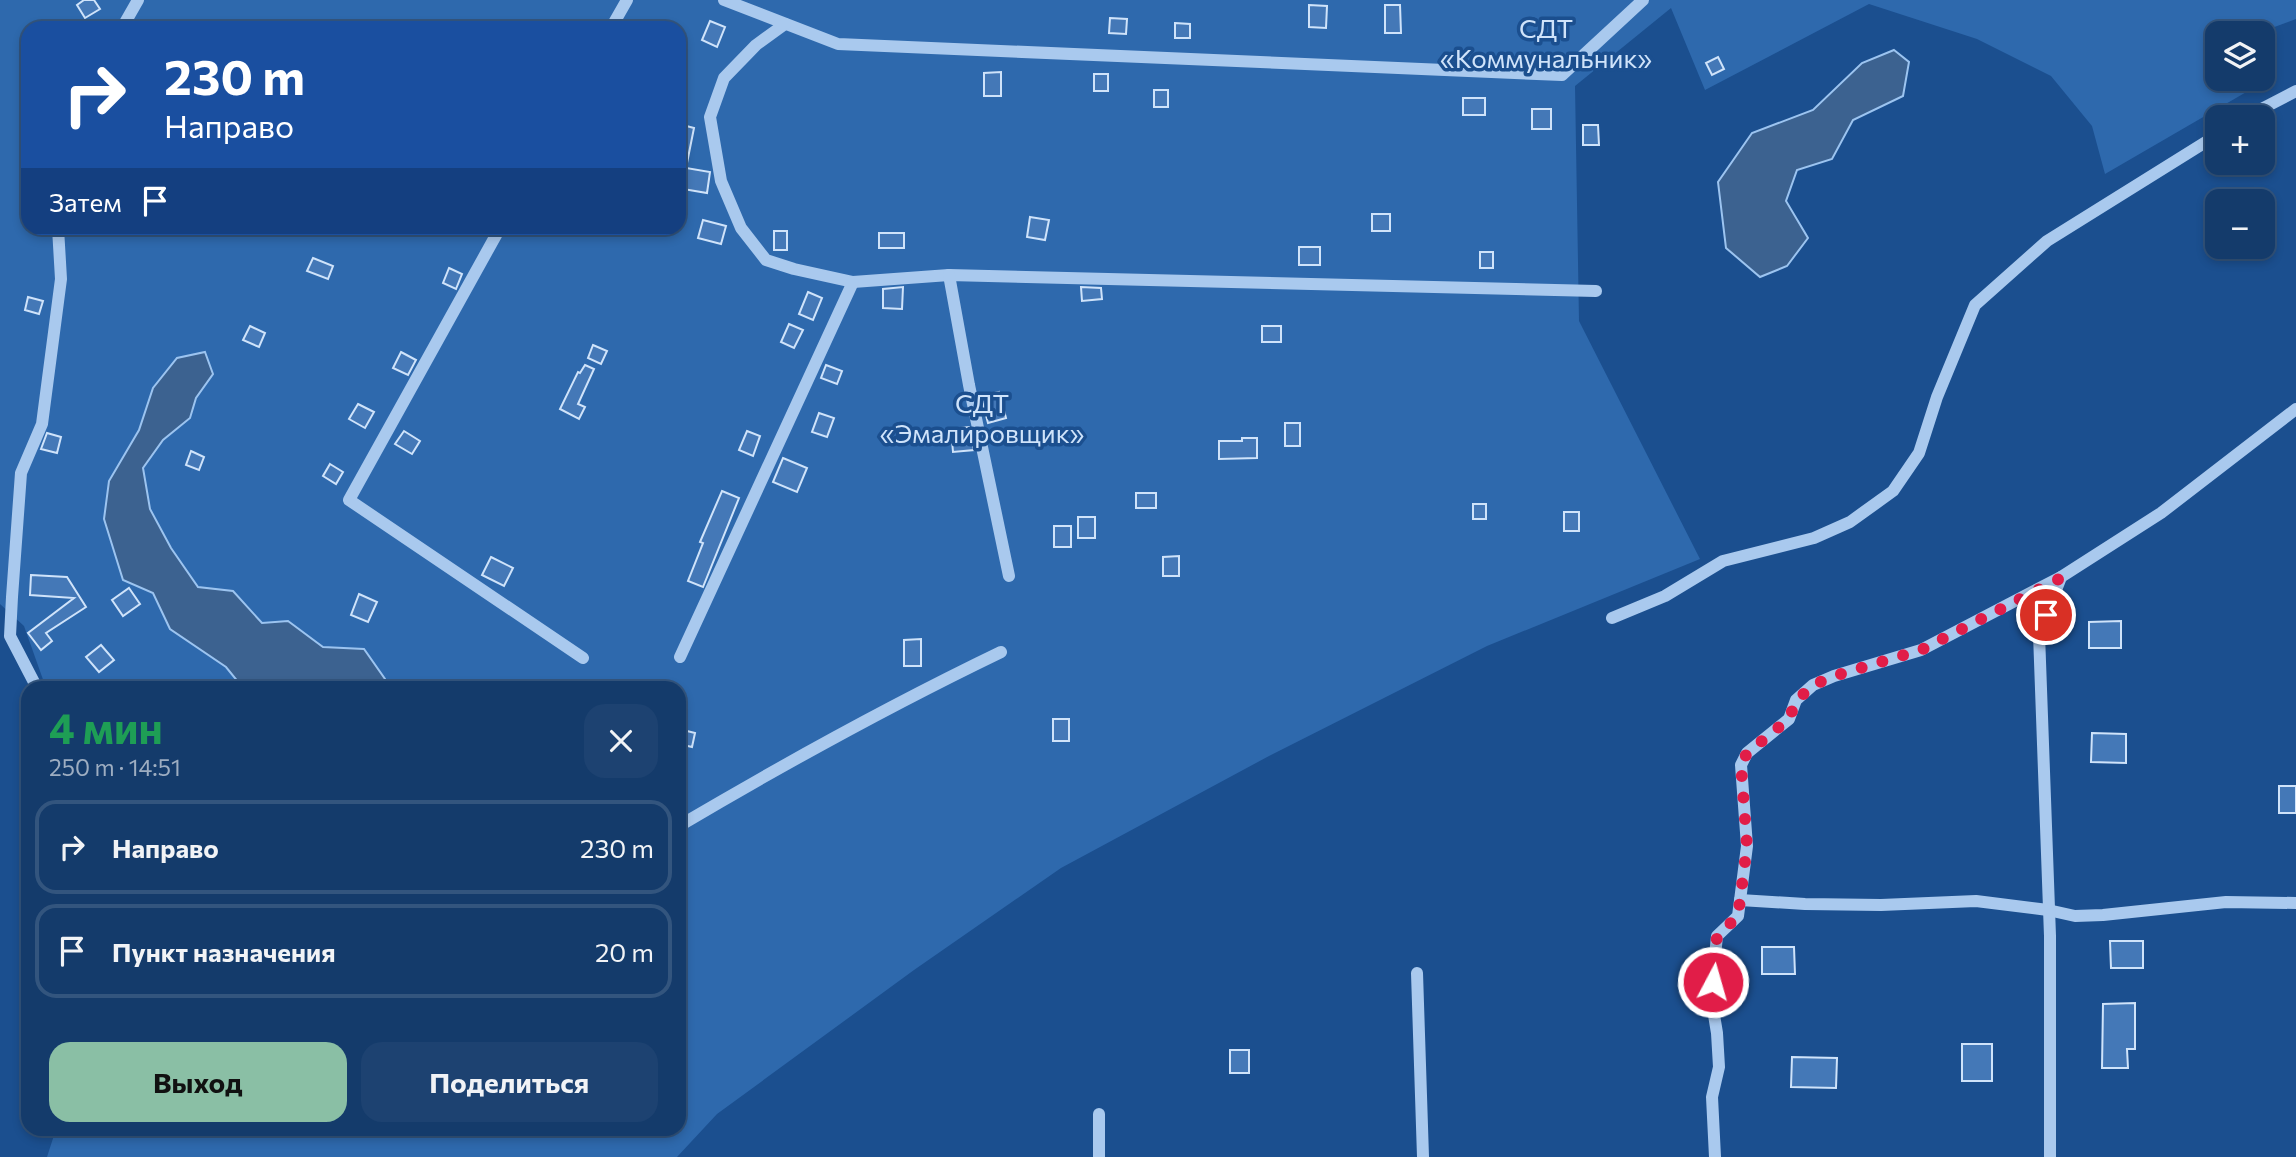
<!DOCTYPE html>
<html lang="ru">
<head>
<meta charset="utf-8">
<style>
  :root { --surface:#143b6b; --page:#1d4271; --text:#f1f3f6; --muted:#9dadc1; --line:#33557e; --accent:#8abfa5 }
  body { margin:0; font-family:Commissioner,sans-serif; background:var(--page); color:var(--text); height:100vh; display:flex; flex-direction:column; font-size:26px; white-space:nowrap }
  * { box-sizing:border-box; margin:0 }
  p { font-size:23px; color:var(--muted) }
  .icon { flex:none; width:38px; height:38px; fill:none; stroke:currentColor; stroke-width:2; stroke-linecap:round; stroke-linejoin:round }
  .map { position:relative; flex:1; overflow:hidden }
  .panel { position:absolute; left:21px; top:681px; width:665px; height:455px; display:flex; flex-direction:column; background:var(--surface); border-radius:21px; box-shadow:0 4px 10px #0003,0 0 0 2px var(--line) }
  .panel>* { flex:none }
  .guide { position:absolute; left:21px; top:21px; width:665px; height:214px; border-radius:21px; box-shadow:0 4px 10px #0003,0 0 0 2px var(--line); background:#1a4fa0; color:#fff; overflow:hidden }
  .controls { position:absolute; left:2205px; top:21px; display:grid; gap:14px }
  .controls a { display:grid; place-items:center; width:70px; height:70px; border-radius:14px; background:var(--surface); box-shadow:0 4px 10px #0003,0 0 0 2px var(--line); font-size:35px }
  .pin { position:absolute; display:grid; place-items:center; width:60px; height:60px; color:#fff; margin:-30px; border:4px solid #fff; border-radius:50%; box-shadow:0 2px 7px #0007 }
  .me { position:absolute; width:77px; margin:-38px; rotate:6deg; stroke-linejoin:round; filter:drop-shadow(0 0 5px #0008) }
  .turn { display:flex; align-items:center; gap:24px; height:147px; padding:0 28px; font-size:32px }
  .turn .icon { width:91px; height:91px; stroke-width:2.5 }
  .turn b { display:block; font-size:49px; line-height:60px }
  .then { display:flex; align-items:center; height:66px; padding:0 28px; background:#0003; gap:14px; font-size:26px }
  .round { display:grid; place-items:center; flex:none; width:74px; height:74px; border-radius:21px; background:var(--page) }
  .head { display:flex; align-items:center; justify-content:space-between; height:119px; padding:0 28px }
  h1 { font-size:42px; font-weight:700; line-height:52px; color:#1e9e55 }
  .action { display:flex; gap:14px; margin-top:auto; padding:14px 28px }
  .action a { flex:1; height:80px; border-radius:21px; background:var(--accent); color:#111; font-size:28px; font-weight:700; line-height:80px; text-align:center }
  .action a+a { background:var(--page); color:var(--text) }
  ul { padding:0; list-style:none }
  li { display:flex; align-items:center; gap:21px; height:94px; margin:0 14px 10px; padding:0 14px; border:4px solid var(--line); border-radius:21px }
  li div { flex:1 }
  li b { display:block; font-size:26px }
  li em { font-style:normal }
  .map>svg:first-child { display:block }
  .green { fill:#2e69ad; fill-rule:evenodd }
  .water { fill:#3c6290; stroke:#9cc4f0; stroke-width:2 }
  .building { fill:#4478b7; stroke:#cfe3fa; stroke-width:2 }
  .lines { fill:none; stroke-linecap:round; stroke-linejoin:round }
  .minor { stroke:#a9c9ee; stroke-width:12 }
  .route { stroke:#e11d48; stroke-width:12; stroke-dasharray:0 21.6 }
  .labels { text-anchor:middle; dominant-baseline:central; stroke-width:7; stroke-linejoin:round; paint-order:stroke }
  .park-label { font-size:26px; fill:#cfe3fa; stroke:#1b4f8f }
</style>
</head>
<body>
<div class="map">
<svg width="2296" height="1157" viewBox="0 0 2296 1157">
  <rect width="100%" height="100%" fill="#1b4f8f"/>
  <path class="green" d="M 0,0 L 2296,0 L 2296,19 L 2269,29 L 2267,80 L 2105,174 L 2092,126 L 2051,76 L 1977,39 L 1869,4 L 1705,90 L 1671,8 L 1575,86 L 1579,321 L 1700,559 L 1487,646 L 1269,756 L 1061,868 L 914,970 L 717,1114 L 677,1157 L 47,1157 L 56,1129 L 679,1129 L 679,688 L 46,688 L 24,626 L 0,604 ZM 28,28 L 679,28 L 679,228 L 28,228 ZM 2217,33 L 2263,33 L 2263,79 L 2217,79 Z"/>
  <g class="water">
    <path d="M 1894,50 L 1909,62 L 1903,96 L 1853,120 L 1832,159 L 1797,170 L 1786,201 L 1808,238 L 1787,266 L 1760,277 L 1726,248 L 1718,182 L 1752,133 L 1813,110 L 1862,63 Z"/>
    <path d="M 205,352 L 213,374 L 196,398 L 190,418 L 163,440 L 143,468 L 150,509 L 171,548 L 198,587 L 233,591 L 262,623 L 288,621 L 323,647 L 364,649 L 385,679 L 387,688 L 243,688 L 226,667 L 170,629 L 153,593 L 123,580 L 104,519 L 109,481 L 139,430 L 153,388 L 177,358 Z"/>
  </g>
  <g class="building">
    <path d="M 84,0 L 94,0 L 100,9 L 85,18 L 77,5 Z"/>
    <path d="M 1309,5 L 1327,6 L 1326,28 L 1309,27 Z"/>
    <path d="M 1385,5 L 1400,5 L 1401,33 L 1385,33 Z"/>
    <path d="M 1110,18 L 1127,19 L 1126,34 L 1109,33 Z"/>
    <path d="M 710,21 L 725,27 L 717,47 L 702,40 Z"/>
    <path d="M 1175,23 L 1190,24 L 1190,38 L 1175,38 Z"/>
    <path d="M 1718,57 L 1724,69 L 1712,75 L 1706,63 Z"/>
    <path d="M 1001,72 L 1001,96 L 984,96 L 984,73 Z"/>
    <rect x="1094" y="74" width="14" height="17"/>
    <rect x="1154" y="90" width="14" height="17"/>
    <rect x="1463" y="98" width="22" height="17"/>
    <rect x="1532" y="109" width="19" height="20"/>
    <path d="M 679,124 L 694,128 L 686,168 L 710,172 L 707,193 L 683,189 L 686,171 L 679,170 Z"/>
    <path d="M 1583,125 L 1598,125 L 1599,145 L 1583,145 Z"/>
    <rect x="1372" y="214" width="18" height="17"/>
    <path d="M 1030,217 L 1049,220 L 1045,240 L 1027,237 Z"/>
    <path d="M 703,220 L 726,226 L 721,244 L 698,238 Z"/>
    <rect x="774" y="231" width="13" height="19"/>
    <rect x="879" y="233" width="25" height="15"/>
    <rect x="1299" y="247" width="21" height="18"/>
    <rect x="1480" y="252" width="13" height="16"/>
    <path d="M 313,258 L 333,266 L 328,279 L 307,271 Z"/>
    <path d="M 449,268 L 462,274 L 456,289 L 443,283 Z"/>
    <path d="M 903,287 L 902,309 L 883,308 L 883,289 Z"/>
    <path d="M 1081,287 L 1101,288 L 1102,299 L 1082,301 Z"/>
    <path d="M 808,292 L 822,298 L 813,320 L 799,314 Z"/>
    <path d="M 28,297 L 43,301 L 39,314 L 25,310 Z"/>
    <path d="M 789,324 L 803,330 L 794,348 L 781,342 Z"/>
    <path d="M 250,326 L 265,333 L 259,347 L 243,340 Z"/>
    <rect x="1262" y="326" width="19" height="16"/>
    <path d="M 593,345 L 607,351 L 601,364 L 588,358 Z"/>
    <path d="M 401,352 L 416,360 L 408,375 L 393,368 Z"/>
    <path d="M 585,365 L 594,369 L 578,404 L 585,407 L 579,419 L 560,409 L 578,372 L 580,373 Z"/>
    <path d="M 826,365 L 842,371 L 837,384 L 821,378 Z"/>
    <path d="M 999,392 L 1006,418 L 988,423 L 981,396 Z"/>
    <path d="M 358,404 L 374,412 L 365,428 L 349,419 Z"/>
    <path d="M 819,413 L 834,418 L 827,437 L 812,432 Z"/>
    <rect x="1285" y="423" width="15" height="23"/>
    <path d="M 969,427 L 974,450 L 953,452 L 951,429 Z"/>
    <path d="M 404,431 L 420,441 L 412,454 L 395,444 Z"/>
    <path d="M 747,431 L 760,436 L 753,456 L 739,450 Z"/>
    <path d="M 47,433 L 61,437 L 57,453 L 41,449 Z"/>
    <path d="M 1242,438 L 1257,438 L 1257,458 L 1219,459 L 1219,441 L 1242,441 Z"/>
    <path d="M 191,451 L 204,457 L 199,470 L 186,465 Z"/>
    <path d="M 783,458 L 807,468 L 797,492 L 773,482 Z"/>
    <path d="M 330,464 L 343,472 L 336,484 L 323,476 Z"/>
    <path d="M 722,491 L 739,498 L 703,587 L 688,581 L 703,543 L 700,542 Z"/>
    <rect x="1136" y="493" width="20" height="15"/>
    <rect x="1473" y="504" width="13" height="15"/>
    <rect x="1564" y="512" width="15" height="19"/>
    <rect x="1078" y="517" width="17" height="21"/>
    <rect x="1054" y="526" width="17" height="21"/>
    <path d="M 1179,556 L 1179,576 L 1163,576 L 1163,557 Z"/>
    <path d="M 491,557 L 513,568 L 504,586 L 482,575 Z"/>
    <path d="M 31,575 L 67,577 L 86,607 L 46,633 L 52,641 L 41,650 L 28,633 L 74,598 L 30,595 Z"/>
    <path d="M 129,588 L 140,604 L 123,616 L 112,600 Z"/>
    <path d="M 359,594 L 377,602 L 368,622 L 351,615 Z"/>
    <path d="M 2121,621 L 2121,648 L 2089,648 L 2089,622 Z"/>
    <path d="M 921,639 L 921,666 L 904,666 L 904,640 Z"/>
    <path d="M 101,645 L 114,660 L 99,672 L 86,657 Z"/>
    <rect x="1053" y="719" width="16" height="22"/>
    <path d="M 679,729 L 695,733 L 692,747 L 679,744 Z"/>
    <path d="M 2092,733 L 2126,734 L 2126,763 L 2091,762 Z"/>
    <rect x="2279" y="786" width="17" height="27"/>
    <path d="M 2110,941 L 2143,941 L 2143,968 L 2111,968 Z"/>
    <path d="M 1762,947 L 1794,947 L 1795,974 L 1762,974 Z"/>
    <path d="M 2135,1003 L 2135,1049 L 2127,1049 L 2128,1068 L 2102,1068 L 2103,1004 Z"/>
    <rect x="1962" y="1044" width="30" height="37"/>
    <rect x="1230" y="1050" width="19" height="23"/>
    <path d="M 1792,1057 L 1837,1058 L 1836,1088 L 1791,1087 Z"/>
  </g>
  <g class="lines">
    <g class="minor">
      <path d="M 724,0 L 838,44 L 1562,75 L 1643,0"/>
      <path d="M 785,24 L 756,45 L 724,78 L 710,117 L 721,181 L 741,228 L 766,260 L 794,269 L 853,282 L 949,275 L 1596,291"/>
      <path d="M 122,28 L 138,0"/>
      <path d="M 611,28 L 627,0"/>
      <path d="M 2246,117 L 2296,91"/>
      <path d="M 500,228 L 349,500 L 583,658"/>
      <path d="M 949,275 L 969,385 L 1009,576"/>
      <path d="M 1612,618 L 1665,596 L 1723,561 L 1814,538 L 1850,522 L 1893,491 L 1919,453 L 1937,397 L 1975,305 L 2047,241 L 2217,135"/>
      <path d="M 680,657 L 853,282"/>
      <path d="M 37,688 L 10,636 L 12,597 L 21,473 L 42,424 L 61,279 L 58,228"/>
      <path d="M 679,826 C 784,764 891,705 1001,652"/>
      <path d="M 1740,900 L 1805,904 L 1881,905 L 1976,901 L 2048,910 L 2075,916 L 2103,915 L 2226,902 L 2296,903"/>
      <path d="M 1417,973 L 1423,1157"/>
      <path d="M 1099,1114 L 1099,1157"/>
      <path d="M 1715,1157 L 1712,1097 L 1719,1067 L 1717,1033 L 1711,997 L 1717,936 L 1738,916 L 1747,846 L 1741,765 L 1747,753 L 1789,719 L 1796,700 L 1813,685 L 1834,676 L 1921,650 L 2061,577 L 2161,513 L 2296,409"/>
      <path d="M 2050,1157 L 2050,936 L 2039,634 L 2061,577"/>
    </g>
  </g>
  <g class="lines">
    <path class="route" d="M 1713,982 L 1717,936 L 1738,916 L 1747,846 L 1741,765 L 1747,753 L 1789,719 L 1796,701 L 1813,685 L 1834,676 L 1921,650 L 2061,578 L 2046,615"/>
  </g>
  <g class="labels">
    <g class="park-label">
      <text x="1546" y="27">СДТ<tspan x="1546" dy="30">«Коммунальник»</tspan></text>
      <text x="982" y="402">СДТ<tspan x="982" dy="30">«Эмалировщик»</tspan></text>
    </g>
  </g>
</svg>
<div class="controls">
<a><svg class="icon" aria-label="layers" viewBox="0 0 24 24"><path d="M12 4l9 5-9 5-9-5zM3 14l9 5 9-5"/></svg></a>
<a>+</a>
<a>−</a>
</div>
<div class="pin" style="left:2046px;top:615px;background:#d93025"><svg class="icon" aria-label="arrive" viewBox="0 0 24 24"><path d="M6 21V4h12l-3 4 3 4H6"/></svg></div>
<svg class="me" style="left:1713px;top:982px" viewBox="-20 -20 40 40"><circle r="17" fill="#e11d48" stroke="#fff" stroke-width="3"/><path d="M0-11L8 9 0 5-8 9z" fill="#fff"/></svg>
<div class="guide">
<div class="turn"><svg class="icon" aria-label="right" viewBox="0 0 24 24"><path d="M7 20v-9h11M14 6l5 5-5 5"/></svg><div><b>230 m</b>Направо</div></div>
<div class="then">Затем<svg class="icon" aria-label="arrive" viewBox="0 0 24 24"><path d="M6 21V4h12l-3 4 3 4H6"/></svg></div>
</div>
<section class="panel">
<div class="head"><div><h1>4 мин</h1><p>250 m · 14:51</p></div><a class="round"><svg class="icon" aria-label="close" viewBox="0 0 24 24"><path d="M6 6l12 12M18 6L6 18"/></svg></a></div>
<ul>
<li><svg class="icon" aria-label="right" viewBox="0 0 24 24"><path d="M7 20v-9h11M14 6l5 5-5 5"/></svg><div><b>Направо</b></div><em>230 m</em></li>
<li><svg class="icon" aria-label="arrive" viewBox="0 0 24 24"><path d="M6 21V4h12l-3 4 3 4H6"/></svg><div><b>Пункт назначения</b></div><em>20 m</em></li>
</ul>
<div class="action"><a>Выход</a><a>Поделиться</a></div>
</section>
</div>
</body>
</html>
